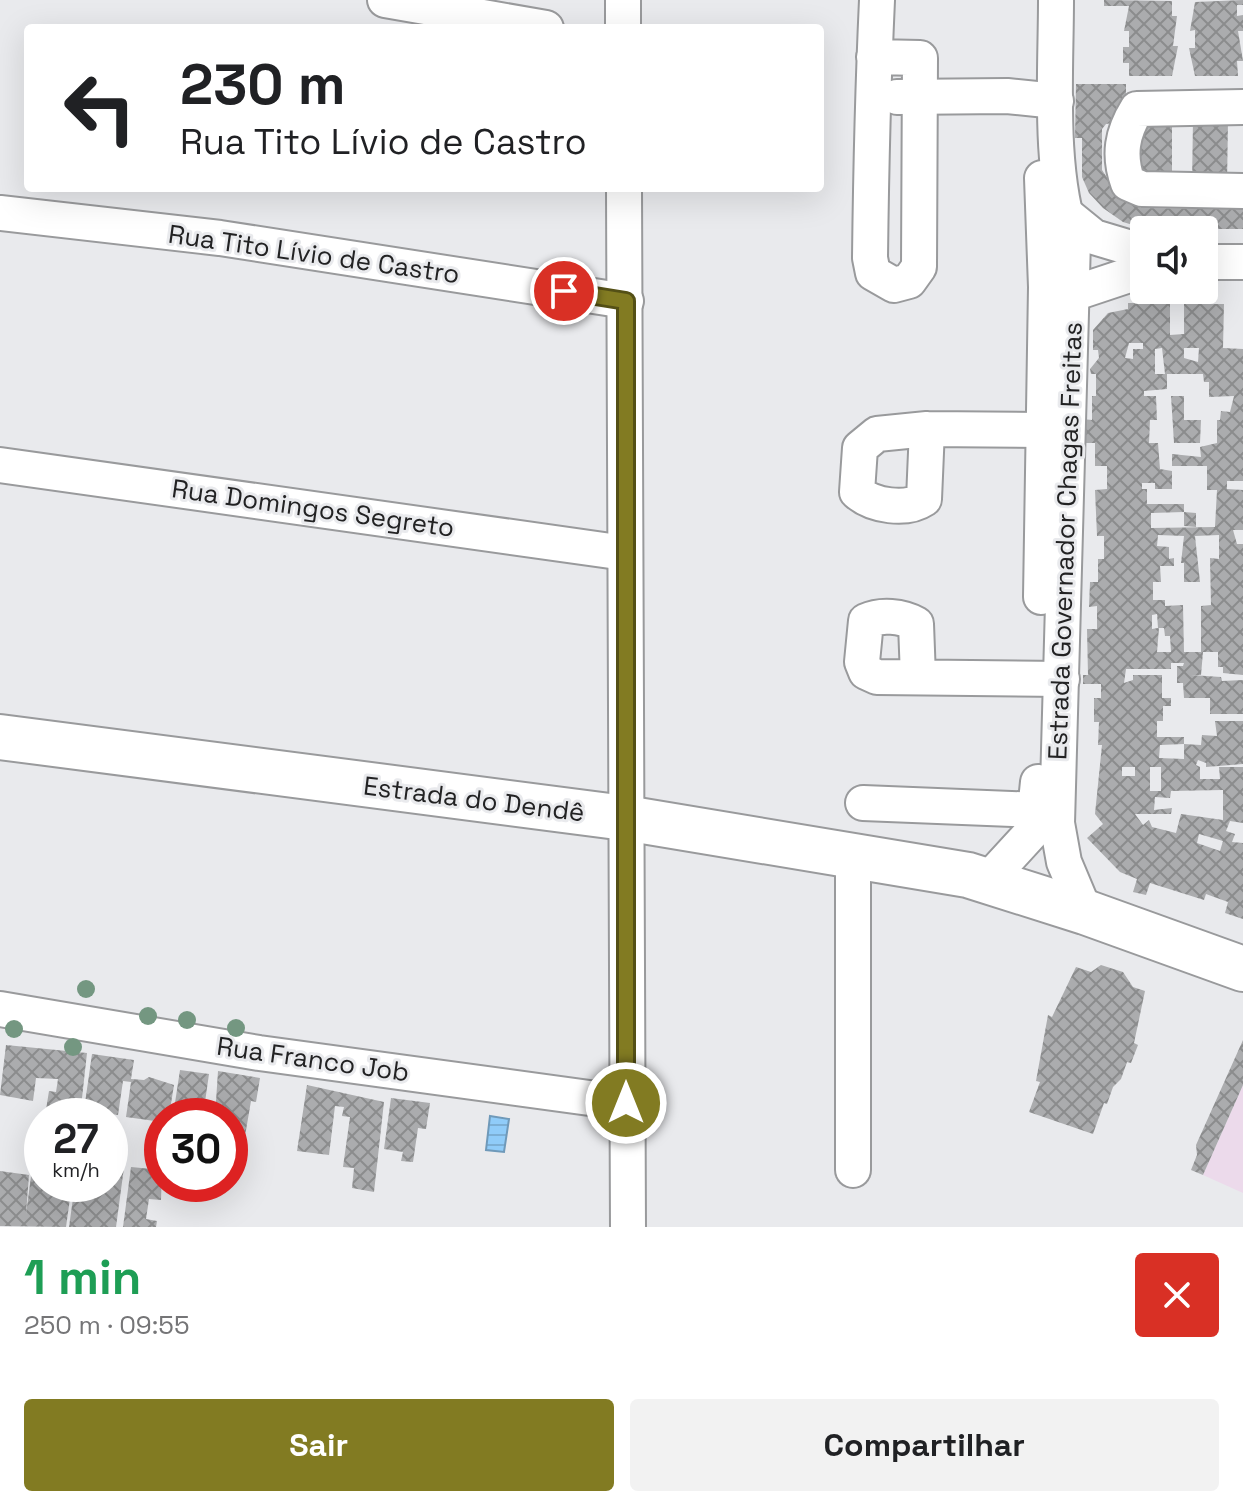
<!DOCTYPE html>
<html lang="pt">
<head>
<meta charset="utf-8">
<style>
  :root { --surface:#fff; --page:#f2f2f2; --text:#202124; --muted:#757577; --accent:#827b22 }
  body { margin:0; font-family:"Space Grotesk",sans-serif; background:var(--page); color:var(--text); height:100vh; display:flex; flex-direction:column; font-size:30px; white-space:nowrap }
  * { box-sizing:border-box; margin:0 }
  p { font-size:26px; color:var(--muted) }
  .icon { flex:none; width:44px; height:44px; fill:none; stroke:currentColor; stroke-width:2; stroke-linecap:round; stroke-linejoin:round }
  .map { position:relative; height:1227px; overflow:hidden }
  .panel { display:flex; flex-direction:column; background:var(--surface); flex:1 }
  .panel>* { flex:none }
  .hud { position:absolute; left:24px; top:24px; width:800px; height:168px; border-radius:8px; box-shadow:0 8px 32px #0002; background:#fff; color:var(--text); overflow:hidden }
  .controls { position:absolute; left:1130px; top:216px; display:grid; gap:16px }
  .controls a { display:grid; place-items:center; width:88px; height:88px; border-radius:8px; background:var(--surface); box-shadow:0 8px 32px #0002; font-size:40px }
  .speed { position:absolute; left:24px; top:1098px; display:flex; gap:16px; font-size:40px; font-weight:700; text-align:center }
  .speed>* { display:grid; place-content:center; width:104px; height:104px; border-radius:50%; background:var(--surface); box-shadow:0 8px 32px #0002; line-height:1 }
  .speed small { font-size:20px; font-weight:400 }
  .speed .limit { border:12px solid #d22; background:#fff; color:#111 }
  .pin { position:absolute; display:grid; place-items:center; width:68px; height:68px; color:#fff; margin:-34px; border:4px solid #fff; border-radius:50%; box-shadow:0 2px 8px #0007 }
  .me { position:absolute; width:88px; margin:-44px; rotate:0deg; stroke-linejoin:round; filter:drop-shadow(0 0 6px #0008) }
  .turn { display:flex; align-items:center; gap:28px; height:168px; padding:0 24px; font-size:36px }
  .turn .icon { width:104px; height:104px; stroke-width:2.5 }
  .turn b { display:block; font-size:56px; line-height:68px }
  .round { display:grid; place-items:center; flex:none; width:84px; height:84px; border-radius:8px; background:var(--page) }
  .summary { display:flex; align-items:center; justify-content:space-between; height:136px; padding:0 24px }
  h1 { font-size:48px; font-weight:800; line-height:60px; color:#1e9e55 }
  .action { display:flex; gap:16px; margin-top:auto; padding:16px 24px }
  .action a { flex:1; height:92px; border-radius:8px; background:var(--accent); color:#fff; font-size:32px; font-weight:800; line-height:92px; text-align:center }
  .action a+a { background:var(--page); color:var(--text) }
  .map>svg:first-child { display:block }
  .education { fill:#ecdaeb }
  .water { fill:url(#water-rules); stroke:#6f99b9; stroke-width:2 }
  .building { fill:url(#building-cross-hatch); fill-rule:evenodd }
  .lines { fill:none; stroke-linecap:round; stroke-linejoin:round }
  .minor-casing { stroke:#999a9c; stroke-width:38 }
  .major-casing { stroke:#999a9c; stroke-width:48 }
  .minor { stroke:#fff; stroke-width:34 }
  .major { stroke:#fff; stroke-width:44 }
  .tree { fill:#749781 }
  .route-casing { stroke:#545016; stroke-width:20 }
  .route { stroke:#827b22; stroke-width:14 }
  .labels { text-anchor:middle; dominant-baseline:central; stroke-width:6; stroke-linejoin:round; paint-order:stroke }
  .street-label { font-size:26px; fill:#222223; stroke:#e9eaed }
</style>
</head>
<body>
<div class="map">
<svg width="1243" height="1227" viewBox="0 0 1243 1227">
  <defs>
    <pattern id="water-rules" width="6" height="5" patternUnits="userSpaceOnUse" patternTransform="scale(2)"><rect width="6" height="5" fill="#90ccf9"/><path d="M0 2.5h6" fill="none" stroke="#7cafd5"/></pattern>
    <pattern id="building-cross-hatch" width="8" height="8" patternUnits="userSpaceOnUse" patternTransform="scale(2)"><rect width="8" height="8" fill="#abacae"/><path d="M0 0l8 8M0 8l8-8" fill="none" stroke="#8b8c8d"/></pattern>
  </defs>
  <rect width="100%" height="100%" fill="#e9eaed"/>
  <path class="education" d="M 1243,1085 L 1243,1193 L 1203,1175 Z"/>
  <path class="water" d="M 490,1116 L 509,1119 L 504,1152 L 486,1150 Z"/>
  <g class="building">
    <path d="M 1104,0 L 1172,1 L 1172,16 L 1177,16 L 1173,46 L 1178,46 L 1172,76 L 1129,76 L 1129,63 L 1123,63 L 1123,47 L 1129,47 L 1129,31 L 1124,31 L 1129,6 L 1104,6 Z"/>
    <path d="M 1243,0 L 1243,5 L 1237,5 L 1237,16 L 1243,15 L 1243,31 L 1238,31 L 1243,61 L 1237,61 L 1238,76 L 1195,76 L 1189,48 L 1195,48 L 1195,30 L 1190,31 L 1195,2 Z"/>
    <path d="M 1076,84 L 1126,84 L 1126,121 L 1106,124 L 1102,129 L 1102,170 L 1118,194 L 1141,208 L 1243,209 L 1243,229 L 1146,229 L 1123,222 L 1103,208 L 1089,193 L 1082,177 L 1082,138 L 1075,138 Z"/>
    <path d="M 1137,120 L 1172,121 L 1172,176 L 1136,175 Z"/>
    <path d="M 1193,120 L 1228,121 L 1227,184 L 1192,183 Z"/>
    <path d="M 1128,303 L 1170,303 L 1170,335 L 1184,334 L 1184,304 L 1224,304 L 1223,348 L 1243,349 L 1243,481 L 1227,481 L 1227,489 L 1243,490 L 1243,530 L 1233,530 L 1237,544 L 1243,544 L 1243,675 L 1223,673 L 1223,667 L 1218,667 L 1218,652 L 1203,652 L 1201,675 L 1191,675 L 1221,677 L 1222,681 L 1243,680 L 1243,714 L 1210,714 L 1210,698 L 1184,698 L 1183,683 L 1177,683 L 1177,666 L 1183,666 L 1184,663 L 1171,663 L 1171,669 L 1126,669 L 1124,683 L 1133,680 L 1133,675 L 1162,675 L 1162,698 L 1171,698 L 1171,706 L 1163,706 L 1163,721 L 1157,721 L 1157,737 L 1184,737 L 1184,744 L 1201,745 L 1202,735 L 1217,736 L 1215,721 L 1243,721 L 1243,764 L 1206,767 L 1206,763 L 1198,760 L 1196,765 L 1200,767 L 1200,779 L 1220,779 L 1219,767 L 1243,767 L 1243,823 L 1230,821 L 1226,831 L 1235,834 L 1232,842 L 1243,843 L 1243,919 L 1225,913 L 1228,902 L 1206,894 L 1204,900 L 1150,883 L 1146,895 L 1133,892 L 1137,879 L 1120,872 L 1087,838 L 1103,824 L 1095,814 L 1102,745 L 1098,745 L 1099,722 L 1094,722 L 1094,698 L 1101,698 L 1101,684 L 1083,684 L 1083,675 L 1088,675 L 1087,629 L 1097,629 L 1097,606 L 1089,607 L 1090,582 L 1098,582 L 1098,559 L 1104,559 L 1104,536 L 1097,536 L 1095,490 L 1107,489 L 1107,466 L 1095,466 L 1095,443 L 1082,443 L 1082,419 L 1092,420 L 1092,396 L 1096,396 L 1096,374 L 1091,374 L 1090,369 L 1099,358 L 1098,350 L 1093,350 L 1093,330 L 1108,313 L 1128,309 ZM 1129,343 L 1143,343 L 1143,349 L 1133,349 L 1133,359 L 1125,358 ZM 1162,348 L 1165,374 L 1203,374 L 1204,382 L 1209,382 L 1209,397 L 1234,396 L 1230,412 L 1221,411 L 1220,420 L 1217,420 L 1217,443 L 1200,447 L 1201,457 L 1172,454 L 1172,466 L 1207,466 L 1207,490 L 1217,490 L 1215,527 L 1151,528 L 1151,513 L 1184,512 L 1184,504 L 1147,504 L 1147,489 L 1142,489 L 1142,483 L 1155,483 L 1155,489 L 1172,489 L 1172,471 L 1160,469 L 1158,443 L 1149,443 L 1150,420 L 1157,420 L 1156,396 L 1144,396 L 1144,391 L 1167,389 L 1167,374 L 1155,374 L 1155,349 ZM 1184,348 L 1199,348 L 1198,362 L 1184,358 ZM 1158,535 L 1184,536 L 1181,563 L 1184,563 L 1184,582 L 1200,582 L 1195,536 L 1219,535 L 1219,559 L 1210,558 L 1211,605 L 1201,606 L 1201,652 L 1184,652 L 1183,605 L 1165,606 L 1165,600 L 1153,600 L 1153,582 L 1161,582 L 1160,566 L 1174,566 L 1174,558 L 1169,559 L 1169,547 L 1157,546 ZM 1157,614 L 1158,628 L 1152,629 L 1152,615 ZM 1159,628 L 1164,628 L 1165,636 L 1170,636 L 1171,652 L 1157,652 ZM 1184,744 L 1184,759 L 1159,758 L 1160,745 ZM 1122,767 L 1135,767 L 1135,776 L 1122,776 ZM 1150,767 L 1161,767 L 1161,791 L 1150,791 ZM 1223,790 L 1223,820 L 1181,814 L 1176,833 L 1152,827 L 1149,820 L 1143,825 L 1135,814 L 1171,814 L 1172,808 L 1154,810 L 1155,797 L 1170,798 L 1171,791 ZM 1199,834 L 1223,841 L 1220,851 L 1197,843 Z"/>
    <path d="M 1171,396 L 1184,396 L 1184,420 L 1201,420 L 1200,443 L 1174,443 Z"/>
    <path d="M 1184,512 L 1196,513 L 1196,527 L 1184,526 Z"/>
    <path d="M 1101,965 L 1123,972 L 1133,987 L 1145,991 L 1134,1043 L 1138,1045 L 1131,1063 L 1127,1062 L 1121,1079 L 1113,1087 L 1107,1104 L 1104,1103 L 1093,1134 L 1029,1112 L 1040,1082 L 1036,1081 L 1048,1015 L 1052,1017 L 1076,967 L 1091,972 Z"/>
    <path d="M 1243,1040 L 1243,1085 L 1203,1175 L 1191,1170 L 1197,1155 L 1196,1145 Z"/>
    <path d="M 6,1045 L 87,1053 L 80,1116 L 45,1116 L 49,1091 L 56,1092 L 58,1079 L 36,1078 L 33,1101 L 0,1095 Z"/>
    <path d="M 92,1054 L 134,1060 L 131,1079 L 144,1080 L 149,1077 L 174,1085 L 169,1116 L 162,1116 L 162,1122 L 126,1117 L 131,1082 L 123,1081 L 118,1115 L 84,1110 Z"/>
    <path d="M 180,1070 L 209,1074 L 203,1116 L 173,1116 Z"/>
    <path d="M 218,1071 L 260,1078 L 256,1102 L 251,1101 L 245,1136 L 230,1133 L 230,1116 L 215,1116 Z"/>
    <path d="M 307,1085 L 384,1102 L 374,1192 L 352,1188 L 354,1168 L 343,1167 L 350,1117 L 342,1116 L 344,1107 L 335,1106 L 329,1155 L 297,1151 Z"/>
    <path d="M 391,1098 L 430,1103 L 426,1129 L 418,1128 L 413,1162 L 401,1161 L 403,1152 L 384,1149 Z"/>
    <path d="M 110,1158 L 125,1160 L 116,1227 L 69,1227 L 75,1184 L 110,1184 L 110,1172 L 117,1173 L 118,1166 L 110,1165 Z"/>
    <path d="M 131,1167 L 162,1170 L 161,1200 L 149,1199 L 146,1219 L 157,1221 L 156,1227 L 123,1227 Z"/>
    <path d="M 32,1169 L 42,1170 L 42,1184 L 72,1184 L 66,1227 L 0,1226 L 0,1171 L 29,1175 L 26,1214 Z"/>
  </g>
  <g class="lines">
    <g class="minor-casing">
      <g id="minor">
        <path d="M 385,0 L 546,28"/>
        <path d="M 623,0 L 623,28"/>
        <path d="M 1056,0 C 1056,72 1048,173 1073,240 L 1057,823 L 1064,862 L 1085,912"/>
        <path d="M 874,57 L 920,58 L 919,267 L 909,281 L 894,285 L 873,273 L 870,258 C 871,172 873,86 877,0"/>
        <path d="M 897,97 L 1007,96 L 1056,101"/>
        <path d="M 1243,107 L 1137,109 C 1122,133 1118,155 1128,183 L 1142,189 L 1243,191"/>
        <path d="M 624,188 L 628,1227"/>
        <path d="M 0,213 L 220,238 L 626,301"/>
        <path d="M 1059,213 L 1062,211 L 1094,237 L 1144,252"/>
        <path d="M 1204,262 L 1243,262"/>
        <path d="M 1072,294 L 1144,270"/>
        <path d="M 927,429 L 924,499 C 906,511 873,506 857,492 L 860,448 L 877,434 L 927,429 L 1043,430"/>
        <path d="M 0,465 L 625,553"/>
        <path d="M 1041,597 L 1046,287 L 1042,178"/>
        <path d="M 918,677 L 916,624 C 902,616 881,614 866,621 L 862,662 L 866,672 L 877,677 L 1062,679"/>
        <path d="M 863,803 L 1038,810"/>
        <path d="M 853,856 L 853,1170"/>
        <path d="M 988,880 L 1033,831 L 1038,782"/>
        <path d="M 0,1009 L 259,1053 L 626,1103"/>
      </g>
    </g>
    <g class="major-casing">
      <path id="major" d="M 0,737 L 625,818 L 968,875 L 1085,912 L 1243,969"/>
    </g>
    <use href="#minor" class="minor"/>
    <use href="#major" class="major"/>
  </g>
  <g class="tree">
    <circle cx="86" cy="989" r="9"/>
    <circle cx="148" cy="1016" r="9"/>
    <circle cx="187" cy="1020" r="9"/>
    <circle cx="236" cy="1028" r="9"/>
    <circle cx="14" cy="1029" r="9"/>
    <circle cx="73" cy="1047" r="9"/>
  </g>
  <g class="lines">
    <g class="route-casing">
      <path id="route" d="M 564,291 L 626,301 L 626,1103"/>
    </g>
    <use href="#route" class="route"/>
  </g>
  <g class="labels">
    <g class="street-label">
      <text transform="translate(314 254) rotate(8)">Rua Tito Lívio de Castro</text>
      <text transform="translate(313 508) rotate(8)">Rua Domingos Segreto</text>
      <text transform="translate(1065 541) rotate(-88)">Estrada Governador Chagas Freitas</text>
      <text transform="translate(474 799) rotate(7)">Estrada do Dendê</text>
      <text transform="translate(313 1059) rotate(8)">Rua Franco Job</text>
    </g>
  </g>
</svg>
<div class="controls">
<a><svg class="icon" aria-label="sound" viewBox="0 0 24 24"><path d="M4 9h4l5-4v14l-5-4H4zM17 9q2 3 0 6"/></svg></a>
</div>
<div class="speed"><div>27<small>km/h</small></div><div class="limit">30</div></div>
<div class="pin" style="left:564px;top:291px;background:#d93025"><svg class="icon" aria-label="arrive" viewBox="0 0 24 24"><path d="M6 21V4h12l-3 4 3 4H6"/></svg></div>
<svg class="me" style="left:626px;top:1103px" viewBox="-20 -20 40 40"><circle r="17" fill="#827b22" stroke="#fff" stroke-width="3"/><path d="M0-11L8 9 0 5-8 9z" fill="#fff"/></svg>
<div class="hud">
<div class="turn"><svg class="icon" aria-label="left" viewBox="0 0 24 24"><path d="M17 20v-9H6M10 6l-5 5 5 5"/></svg><div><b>230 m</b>Rua Tito Lívio de Castro</div></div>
</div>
</div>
<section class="panel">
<div class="summary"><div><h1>1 min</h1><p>250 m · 09:55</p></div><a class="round" style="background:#d93025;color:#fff"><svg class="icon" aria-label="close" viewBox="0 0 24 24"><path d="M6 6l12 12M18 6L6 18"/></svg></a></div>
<div class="action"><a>Sair</a><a>Compartilhar</a></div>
</section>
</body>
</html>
